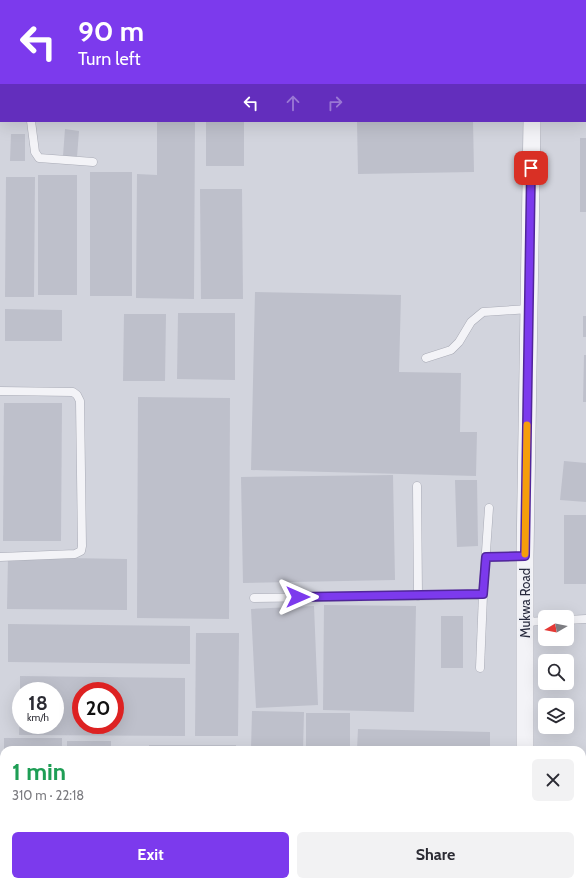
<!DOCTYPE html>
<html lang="en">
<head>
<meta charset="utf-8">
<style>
  :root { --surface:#fff; --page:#f2f2f3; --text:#2b2b33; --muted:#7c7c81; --accent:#7c3aed }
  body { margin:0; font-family:Cabin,sans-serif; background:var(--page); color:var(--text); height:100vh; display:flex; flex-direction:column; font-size:15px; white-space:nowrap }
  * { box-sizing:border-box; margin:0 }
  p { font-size:13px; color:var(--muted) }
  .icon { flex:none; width:22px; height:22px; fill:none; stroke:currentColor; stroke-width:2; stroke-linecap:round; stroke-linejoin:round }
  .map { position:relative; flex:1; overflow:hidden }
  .drawer { position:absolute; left:0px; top:746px; width:586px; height:140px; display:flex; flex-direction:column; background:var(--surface); border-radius:12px 12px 0 0; box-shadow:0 4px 16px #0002 }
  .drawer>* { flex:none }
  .top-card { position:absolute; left:0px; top:0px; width:586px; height:122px; box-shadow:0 4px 16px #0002; background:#7c3aed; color:#fff; overflow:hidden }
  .needle { width:26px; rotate:260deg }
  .controls { position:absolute; left:538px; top:610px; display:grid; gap:8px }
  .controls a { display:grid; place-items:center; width:36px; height:36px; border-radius:6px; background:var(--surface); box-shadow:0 4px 16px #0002; font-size:20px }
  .speed { position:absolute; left:12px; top:682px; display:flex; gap:8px; font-size:20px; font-weight:700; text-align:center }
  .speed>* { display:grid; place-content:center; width:52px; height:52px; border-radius:50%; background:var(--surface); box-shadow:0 4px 16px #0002; line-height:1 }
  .speed small { font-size:10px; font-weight:400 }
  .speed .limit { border:6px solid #d22; background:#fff; color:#111 }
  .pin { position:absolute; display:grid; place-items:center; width:34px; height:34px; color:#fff; margin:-17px; border-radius:8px; box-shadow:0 2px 6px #0006 }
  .me { position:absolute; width:44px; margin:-22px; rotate:90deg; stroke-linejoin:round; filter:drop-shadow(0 0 3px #0008) }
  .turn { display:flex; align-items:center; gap:14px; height:84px; padding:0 12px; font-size:18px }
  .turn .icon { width:52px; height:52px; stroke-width:2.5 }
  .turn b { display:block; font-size:28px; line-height:34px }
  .lanes { display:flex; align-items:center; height:38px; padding:0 12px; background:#0003; justify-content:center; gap:20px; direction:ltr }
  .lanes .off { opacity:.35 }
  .round { display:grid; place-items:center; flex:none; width:42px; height:42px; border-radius:6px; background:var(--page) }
  .summary { display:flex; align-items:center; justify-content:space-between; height:68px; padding:0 12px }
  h1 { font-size:24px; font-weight:800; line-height:30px; color:#1e9e55 }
  .primary-button { display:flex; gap:8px; margin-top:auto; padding:8px 12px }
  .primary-button a { flex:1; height:46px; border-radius:6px; background:var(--accent); color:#fff; font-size:16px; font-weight:800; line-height:46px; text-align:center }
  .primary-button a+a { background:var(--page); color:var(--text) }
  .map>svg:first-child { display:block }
  .built { fill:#d2d4dd; fill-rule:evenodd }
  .building { fill:#bec0cb; fill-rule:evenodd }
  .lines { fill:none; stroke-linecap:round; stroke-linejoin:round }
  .service-casing { stroke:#a9abb6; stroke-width:9 }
  .minor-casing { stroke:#a9abb6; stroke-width:18 }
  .service { stroke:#f3f3f7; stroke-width:8 }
  .minor { stroke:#f3f3f7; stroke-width:17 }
  .route-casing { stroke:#51269a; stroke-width:10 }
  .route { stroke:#7c3aed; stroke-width:7 }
  .slow { stroke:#f59e0b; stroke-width:7 }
  .labels { text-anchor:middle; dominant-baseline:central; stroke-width:4; stroke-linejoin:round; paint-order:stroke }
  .street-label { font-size:13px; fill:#292c3f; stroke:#f0f1f6 }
</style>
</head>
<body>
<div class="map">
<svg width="586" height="886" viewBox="0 0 586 886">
  <rect width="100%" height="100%" fill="#e0e2e9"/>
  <path class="built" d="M 0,0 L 586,0 L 586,886 L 0,886 ZM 1,1 L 585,1 L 585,121 L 1,121 ZM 545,617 L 567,617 L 567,639 L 545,639 ZM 545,661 L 567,661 L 567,683 L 545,683 ZM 21,691 L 55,691 L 55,725 L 21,725 ZM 81,691 L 115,691 L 115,725 L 81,725 ZM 545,705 L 567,705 L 567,727 L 545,727 ZM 4,750 L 582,750 L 582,882 L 4,882 Z"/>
  <g class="building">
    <path d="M 157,121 L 195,121 L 194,299 L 136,298 L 137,174 L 157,175 Z"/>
    <rect x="206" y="121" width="38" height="45"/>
    <path d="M 357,121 L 473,121 L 474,172 L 358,174 Z"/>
    <path d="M 65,129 L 79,131 L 77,157 L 63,156 Z"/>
    <path d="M 11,134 L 25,134 L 25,161 L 10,161 Z"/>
    <rect x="580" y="138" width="6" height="74"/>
    <rect x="90" y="172" width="42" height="124"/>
    <rect x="38" y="175" width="39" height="120"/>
    <path d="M 6,177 L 35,177 L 34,297 L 5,297 Z"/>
    <path d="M 200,189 L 242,189 L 243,299 L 201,299 Z"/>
    <path d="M 255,292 L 401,295 L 399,372 L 461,373 L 460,432 L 477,432 L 476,476 L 251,470 Z"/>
    <path d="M 5,309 L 62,310 L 62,341 L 5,341 Z"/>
    <path d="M 178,313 L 235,313 L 235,380 L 177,379 Z"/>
    <path d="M 124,314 L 166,314 L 165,381 L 123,381 Z"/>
    <rect x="583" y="316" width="3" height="21"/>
    <path d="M 584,355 L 586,355 L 586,402 L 583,402 Z"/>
    <path d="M 138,397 L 230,398 L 229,619 L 137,618 Z"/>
    <path d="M 4,403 L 62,403 L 61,541 L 3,541 Z"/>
    <path d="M 564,461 L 586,463 L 586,502 L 560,500 Z"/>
    <path d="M 393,475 L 395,580 L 243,583 L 241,477 Z"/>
    <path d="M 455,480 L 477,480 L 478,546 L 457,547 Z"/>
    <rect x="564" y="515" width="22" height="69"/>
    <path d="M 8,557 L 127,559 L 127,610 L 7,609 Z"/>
    <path d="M 324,605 L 416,606 L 414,712 L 323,710 Z"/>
    <path d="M 314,606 L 318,705 L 256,708 L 251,609 Z"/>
    <rect x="441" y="616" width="22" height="52"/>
    <path d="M 8,624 L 190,626 L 190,664 L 8,662 Z"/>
    <path d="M 196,633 L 239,633 L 238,736 L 195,736 Z"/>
    <path d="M 20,676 L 185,678 L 185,736 L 19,735 L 20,707 L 21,725 L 55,725 L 55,691 L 20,691 ZM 81,691 L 115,691 L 115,725 L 81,725 Z"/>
    <path d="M 252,711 L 304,712 L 303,750 L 251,750 Z"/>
    <rect x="306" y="713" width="44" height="37"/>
    <path d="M 358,729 L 490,732 L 490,750 L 357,750 Z"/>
    <rect x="4" y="738" width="58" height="12"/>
    <rect x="67" y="741" width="44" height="9"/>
    <rect x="149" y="745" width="87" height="5"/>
    <rect x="6" y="882" width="34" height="4"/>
    <rect x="45" y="882" width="44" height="4"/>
    <rect x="148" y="882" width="87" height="4"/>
    <rect x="239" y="882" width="93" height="4"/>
  </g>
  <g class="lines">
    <g class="service-casing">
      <g id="service">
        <path d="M 48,1 L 49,0"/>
        <path d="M 585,115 L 586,115"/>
        <path d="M 31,121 L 35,152 L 39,158 L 93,162"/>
        <path d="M 426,358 L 451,350 L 459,342 L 471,322 L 483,312 L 529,309"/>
        <path d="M 0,391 L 73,392 L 77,395 L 80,401 L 82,546 L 81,551 L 75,554 L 0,557"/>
        <path d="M 417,486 L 418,596"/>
        <path d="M 486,557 L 525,556"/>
        <path d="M 254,598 L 483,595 L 489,508"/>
        <path d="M 567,620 L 586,619"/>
        <path d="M 525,622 L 545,621"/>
        <path d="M 480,668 L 483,595"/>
        <path d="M 339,886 L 339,882"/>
      </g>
    </g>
    <g class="minor-casing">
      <g id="minor">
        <path d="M 534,1 L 534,0"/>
        <path d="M 525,750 L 525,556 L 532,121"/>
        <path d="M 525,882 L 525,886"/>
      </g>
    </g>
    <use href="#service" class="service"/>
    <use href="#minor" class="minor"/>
  </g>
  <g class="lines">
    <g class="route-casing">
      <path id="route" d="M 298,597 L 483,594 L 486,557 L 525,556 L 531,168"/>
    </g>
    <use href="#route" class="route"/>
    <path class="slow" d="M 525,554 L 527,425"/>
  </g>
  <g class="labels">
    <g class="street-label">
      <text transform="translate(525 603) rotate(-90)">Mukwa Road</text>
    </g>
  </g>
</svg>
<div class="controls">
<a><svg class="needle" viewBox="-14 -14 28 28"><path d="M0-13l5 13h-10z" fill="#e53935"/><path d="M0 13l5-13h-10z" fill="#7c7c81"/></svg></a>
<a><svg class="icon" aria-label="search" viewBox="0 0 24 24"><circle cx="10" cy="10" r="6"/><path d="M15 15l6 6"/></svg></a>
<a><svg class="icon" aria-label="layers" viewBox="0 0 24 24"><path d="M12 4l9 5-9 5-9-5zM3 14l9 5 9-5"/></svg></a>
</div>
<div class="speed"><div>18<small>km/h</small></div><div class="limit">20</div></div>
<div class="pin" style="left:531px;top:168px;background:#d93025"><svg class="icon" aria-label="arrive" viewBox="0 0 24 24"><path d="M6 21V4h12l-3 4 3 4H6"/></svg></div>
<svg class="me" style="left:298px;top:597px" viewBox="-20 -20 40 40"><path d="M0-17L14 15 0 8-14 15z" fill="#7c3aed" stroke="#fff" stroke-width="4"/></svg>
<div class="top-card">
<div class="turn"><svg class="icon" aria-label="left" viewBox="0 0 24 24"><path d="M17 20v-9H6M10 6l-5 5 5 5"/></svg><div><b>90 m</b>Turn left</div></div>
<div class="lanes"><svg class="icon" aria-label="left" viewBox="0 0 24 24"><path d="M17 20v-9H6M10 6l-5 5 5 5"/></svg><svg class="icon off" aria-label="ahead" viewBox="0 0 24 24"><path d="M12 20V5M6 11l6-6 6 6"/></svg><svg class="icon off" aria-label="right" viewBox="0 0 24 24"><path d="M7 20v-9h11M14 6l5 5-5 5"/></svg></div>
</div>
<section class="drawer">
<div class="summary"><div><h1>1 min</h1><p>310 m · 22:18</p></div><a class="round"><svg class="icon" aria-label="close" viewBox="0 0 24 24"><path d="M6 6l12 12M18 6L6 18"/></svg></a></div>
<div class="primary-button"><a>Exit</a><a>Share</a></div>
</section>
</div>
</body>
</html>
